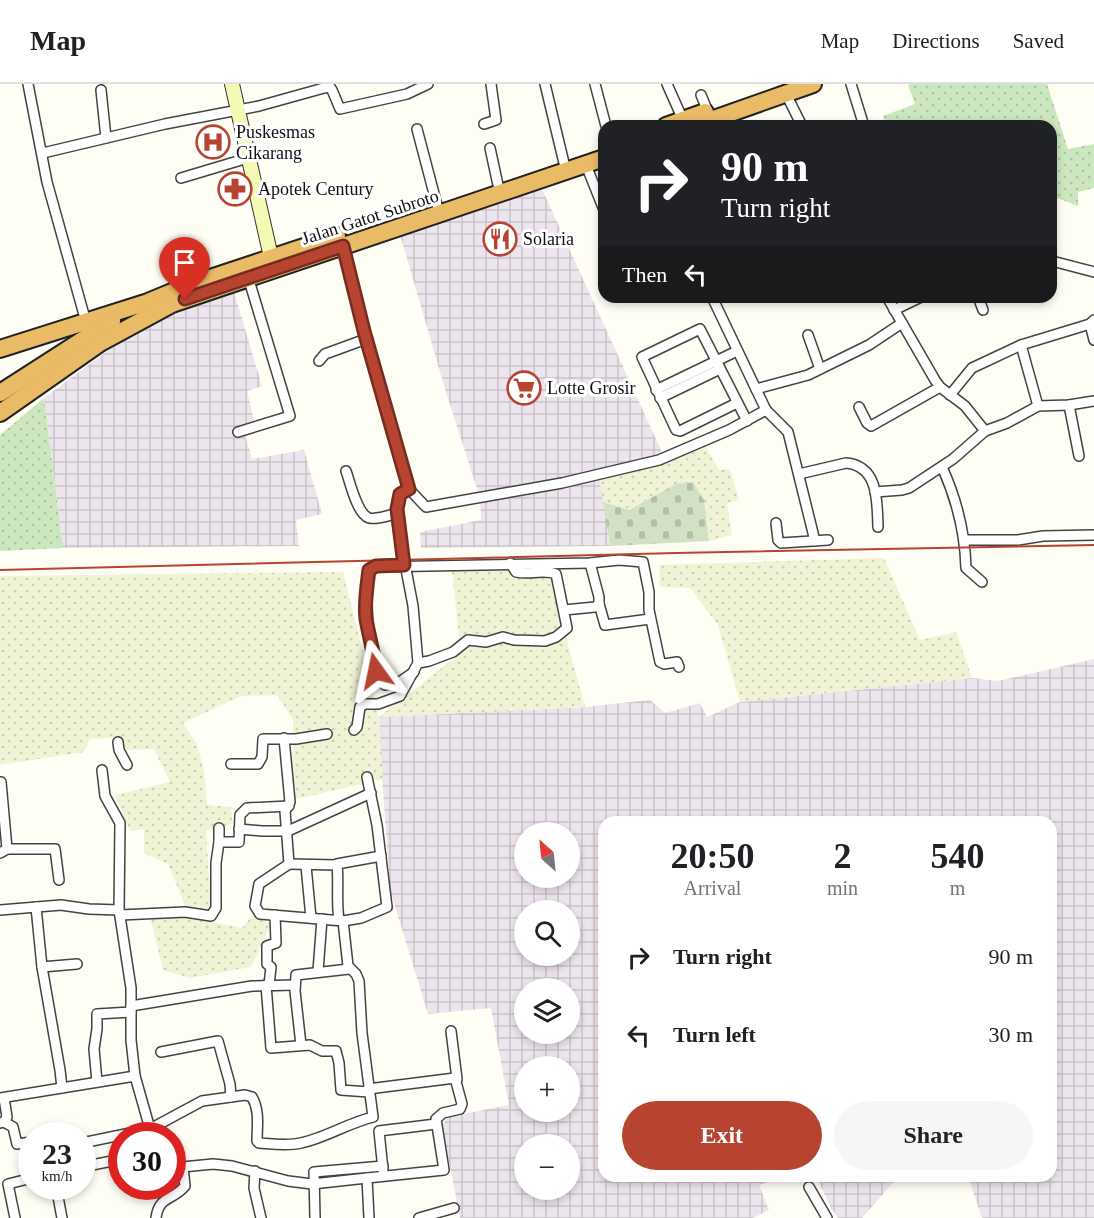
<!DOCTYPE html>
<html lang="en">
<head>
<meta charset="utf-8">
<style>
  :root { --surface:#fff; --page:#f6f6f6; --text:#202124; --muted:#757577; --line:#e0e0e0; --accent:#b64431 }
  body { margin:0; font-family:"Times New Roman",serif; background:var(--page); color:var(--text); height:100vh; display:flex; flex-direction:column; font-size:22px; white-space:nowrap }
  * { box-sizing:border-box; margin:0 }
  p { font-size:20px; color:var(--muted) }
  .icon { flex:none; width:33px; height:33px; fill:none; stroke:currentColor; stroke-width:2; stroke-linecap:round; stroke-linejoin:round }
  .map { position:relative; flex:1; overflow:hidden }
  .panel { position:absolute; left:598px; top:732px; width:459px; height:366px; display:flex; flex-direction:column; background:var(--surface); border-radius:18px; box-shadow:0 3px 9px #0003 }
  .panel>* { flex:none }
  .guide { position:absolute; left:598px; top:36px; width:459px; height:183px; border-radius:18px; box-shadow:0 3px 9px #0003; background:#202124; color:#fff; overflow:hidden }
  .needle { width:39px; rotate:333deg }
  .fabs { position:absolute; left:514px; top:738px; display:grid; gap:12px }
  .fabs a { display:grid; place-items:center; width:66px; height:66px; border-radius:50%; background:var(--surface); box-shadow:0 3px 9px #0003; font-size:30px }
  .speed { position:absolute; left:18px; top:1038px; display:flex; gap:12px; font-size:30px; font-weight:700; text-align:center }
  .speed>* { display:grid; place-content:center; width:78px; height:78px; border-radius:50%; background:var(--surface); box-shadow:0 3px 9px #0003; line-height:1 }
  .speed small { font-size:15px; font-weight:400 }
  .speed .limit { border:9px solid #d22; background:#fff; color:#111 }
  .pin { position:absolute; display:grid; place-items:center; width:51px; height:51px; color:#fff; margin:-62px -26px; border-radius:50% 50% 50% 0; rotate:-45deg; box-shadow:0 0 6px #0007 }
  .pin .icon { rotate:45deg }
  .me { position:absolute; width:66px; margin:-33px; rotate:348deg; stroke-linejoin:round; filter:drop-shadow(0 0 4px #0008) }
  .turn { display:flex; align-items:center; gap:21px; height:126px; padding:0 24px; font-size:27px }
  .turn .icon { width:78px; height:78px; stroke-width:2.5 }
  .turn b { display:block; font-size:42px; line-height:51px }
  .then { display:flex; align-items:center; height:57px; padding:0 24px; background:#0003; gap:12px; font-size:22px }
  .eta { display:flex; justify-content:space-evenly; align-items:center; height:102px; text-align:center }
  .eta b { font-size:36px; font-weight:600; line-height:42px }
  .action { display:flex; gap:12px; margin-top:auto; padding:12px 24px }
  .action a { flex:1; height:69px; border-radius:36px; background:var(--accent); color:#fff; font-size:24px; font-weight:600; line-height:69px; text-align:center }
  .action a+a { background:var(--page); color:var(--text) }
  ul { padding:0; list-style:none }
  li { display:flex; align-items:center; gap:18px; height:78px; padding:0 24px }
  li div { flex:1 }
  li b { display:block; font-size:22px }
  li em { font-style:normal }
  header { display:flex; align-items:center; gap:36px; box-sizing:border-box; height:84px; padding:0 30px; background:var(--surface); border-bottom:2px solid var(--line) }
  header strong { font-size:28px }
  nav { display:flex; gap:33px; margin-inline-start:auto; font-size:21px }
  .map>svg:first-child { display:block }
  .industrial { fill:url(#industrial-grid); fill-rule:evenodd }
  .farmland { fill:url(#farmland-dots) }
  .grass { fill:url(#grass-dots) }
  .cemetery { fill:url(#cemetery-stones) }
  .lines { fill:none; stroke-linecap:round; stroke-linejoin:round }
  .street-casing { stroke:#434343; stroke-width:12 }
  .secondary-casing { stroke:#323232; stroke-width:16 }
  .highway-casing { stroke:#212121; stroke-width:20 }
  .street { stroke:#fff; stroke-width:9 }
  .secondary { stroke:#f4f9b4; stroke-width:14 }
  .highway { stroke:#e9bb66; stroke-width:16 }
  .rail { stroke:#b64431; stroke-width:2 }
  .route-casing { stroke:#762c20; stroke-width:15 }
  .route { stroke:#b64431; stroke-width:10 }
  .labels { text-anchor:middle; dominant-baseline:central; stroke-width:6; stroke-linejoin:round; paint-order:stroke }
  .poi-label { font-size:18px; fill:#101010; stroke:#fff; text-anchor:start }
  .street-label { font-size:18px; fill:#101010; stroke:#fff }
</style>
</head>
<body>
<header>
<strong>Map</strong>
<nav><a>Map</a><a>Directions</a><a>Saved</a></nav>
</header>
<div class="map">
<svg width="1094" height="1134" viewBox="0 0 1094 1134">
  <defs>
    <pattern id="industrial-grid" width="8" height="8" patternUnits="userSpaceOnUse" patternTransform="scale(1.5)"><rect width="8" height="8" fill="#ede5ed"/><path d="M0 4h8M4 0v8" fill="none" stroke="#cac3ca"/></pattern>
    <pattern id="farmland-dots" width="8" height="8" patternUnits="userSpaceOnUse" patternTransform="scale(1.5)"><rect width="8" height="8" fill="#f0f3d5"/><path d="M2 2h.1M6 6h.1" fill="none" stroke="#cdcfb6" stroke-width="1.8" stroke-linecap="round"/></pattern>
    <pattern id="grass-dots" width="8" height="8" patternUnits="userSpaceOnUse" patternTransform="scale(1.5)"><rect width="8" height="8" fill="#cce7bf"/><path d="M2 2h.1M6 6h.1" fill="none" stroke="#aec5a3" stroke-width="1.8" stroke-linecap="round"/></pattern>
    <pattern id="cemetery-stones" width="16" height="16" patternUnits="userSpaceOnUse" patternTransform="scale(1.5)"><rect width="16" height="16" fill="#d2e0c5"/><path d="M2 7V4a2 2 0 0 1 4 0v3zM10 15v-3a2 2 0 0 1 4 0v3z" fill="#b3bfa8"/></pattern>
  </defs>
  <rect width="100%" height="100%" fill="#fefef4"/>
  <g class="industrial">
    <path d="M 542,105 L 667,379 L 600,395 L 610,462 L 421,464 L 420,448 L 481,436 L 480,414 L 445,305 L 399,147 Z"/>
    <path d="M 232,201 L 262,302 L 247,307 L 254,337 L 242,341 L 252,375 L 304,366 L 322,430 L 296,436 L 299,462 L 63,464 L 44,314 L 130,250 L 170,225 Z"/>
    <path d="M 1094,575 L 1094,1134 L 982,1134 L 968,1092 L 1052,1092 L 1052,738 L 604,738 L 604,1092 L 786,1092 L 759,1101 L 769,1126 L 753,1134 L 460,1134 L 442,1041 L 448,1033 L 509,1021 L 491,924 L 428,930 L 390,806 L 378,633 L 585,623 L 650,616 L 665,629 L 700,619 L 707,633 L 740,618 L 972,594 L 998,597 ZM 525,748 L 570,748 L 570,794 L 525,794 ZM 525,826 L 570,826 L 570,872 L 525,872 ZM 525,904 L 570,904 L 570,950 L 525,950 ZM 525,982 L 570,982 L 570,1028 L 525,1028 ZM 525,1060 L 570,1060 L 570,1106 L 525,1106 Z"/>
    <path d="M 816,1092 L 899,1092 L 862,1134 L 838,1134 L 831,1124 Z"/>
  </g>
  <g class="farmland">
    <path d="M 706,363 L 719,386 L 730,385 L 739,416 L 727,419 L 732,451 L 709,457 L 704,416 L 676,400 L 629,426 L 603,418 L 599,394 L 667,379 Z"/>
    <path d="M 884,474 L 920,556 L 956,548 L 972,594 L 740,618 L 718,541 L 690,504 L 660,503 L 659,481 Z"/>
    <path d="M 555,484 L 560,531 L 585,623 L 379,633 L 383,695 L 292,716 L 293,636 L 277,611 L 241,612 L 183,639 L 197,660 L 204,687 L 207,721 L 231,723 L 233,740 L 206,746 L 212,838 L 242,844 L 253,831 L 271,840 L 251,883 L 190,894 L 163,886 L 150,832 L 185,821 L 168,780 L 144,769 L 144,745 L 130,747 L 115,711 L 170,698 L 154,665 L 125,666 L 122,653 L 90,655 L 84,668 L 0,681 L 0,492 L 343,488 L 379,633 L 461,569 L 452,487 Z"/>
  </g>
  <g class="grass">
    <path d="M 911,0 L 1047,0 L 1068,65 L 1094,60 L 1094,104 L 1078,108 L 1078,122 L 1052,112 L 1052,42 L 887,42 L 883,32 L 915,20 L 908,1 Z"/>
    <path d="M 44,314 L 63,464 L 0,467 L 0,351 Z"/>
  </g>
  <path class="cemetery" d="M 693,398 L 704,416 L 709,457 L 610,462 L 603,418 L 629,426 L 676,400 Z"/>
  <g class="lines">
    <g class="street-casing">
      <g id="street">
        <path d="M 28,0 L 47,98 L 86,238"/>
        <path d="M 545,0 L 564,79"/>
        <path d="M 595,0 L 606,42"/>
        <path d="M 667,0 L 683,36"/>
        <path d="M 851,0 L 864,42"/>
        <path d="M 101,6 L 106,54"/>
        <path d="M 786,10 L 802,42"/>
        <path d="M 701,11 L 708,28"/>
        <path d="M 484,40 L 496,36 L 491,0"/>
        <path d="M 417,45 L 437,121"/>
        <path d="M 490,64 L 498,101"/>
        <path d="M 43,69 L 165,40 L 259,22 L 324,4 L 330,3 L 332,6 L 340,25 L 407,10 L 428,0"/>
        <path d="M 586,81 L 604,126"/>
        <path d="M 181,94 L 248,74"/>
        <path d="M 343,162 L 364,247 L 409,405 L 426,423 L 562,399 L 659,376 L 729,346 L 766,326"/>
        <path d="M 1052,177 L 1094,188"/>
        <path d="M 712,213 L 766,326 L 788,348 L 815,457"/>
        <path d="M 887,213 L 935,296 L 940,303 L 965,322 L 985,347"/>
        <path d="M 978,213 L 983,226"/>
        <path d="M 894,226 L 921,213"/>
        <path d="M 1090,240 L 1094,256"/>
        <path d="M 808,251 L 820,285"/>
        <path d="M 1021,261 L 1038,322"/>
        <path d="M 319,277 L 325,270 L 366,255"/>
        <path d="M 756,305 L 808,291 L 869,261 L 902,239"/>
        <path d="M 656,306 L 737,267"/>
        <path d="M 950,311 L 972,284 L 1021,261 L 1090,240 L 1094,236"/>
        <path d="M 660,314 L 720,285"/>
        <path d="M 737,319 L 680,347 L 676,346 L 642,273 L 700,245 L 747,337"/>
        <path d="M 1069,321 L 1079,372"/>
        <path d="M 859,323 L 867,339 L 871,342 L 940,303"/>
        <path d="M 238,348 L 290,332 L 248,193"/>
        <path d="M 942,383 C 957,416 965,448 966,484 L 982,498"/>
        <path d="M 346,387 C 350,398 357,430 369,434 C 377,436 390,431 398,429"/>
        <path d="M 799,390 L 846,379 C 879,382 877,418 878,443"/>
        <path d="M 875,408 L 902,406 L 909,404 L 953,375 L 985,347 L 1007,339 L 1038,322 L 1069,321 L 1094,317"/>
        <path d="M 776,439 L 778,456 L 781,459 L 828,456"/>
        <path d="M 965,456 L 1018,456 L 1043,452 L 1094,451"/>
        <path d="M 599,520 L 605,541 L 650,535"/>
        <path d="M 564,526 L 595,523 L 599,520 L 599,513 L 590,479"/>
        <path d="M 418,579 L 429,577 L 453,568 L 468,556 L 486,558 L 503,553 L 514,556 L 545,557 L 556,553 L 567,544 L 556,490 C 544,485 529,491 516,488 L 510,479"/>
        <path d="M 414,588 L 401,597 L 385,601 L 379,596 C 368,560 364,524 369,486 L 373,483 L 590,479 L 619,476 L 643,478 L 649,508 L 649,526 L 660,578 L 664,580 L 677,578 L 679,583"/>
        <path d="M 354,646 L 357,643 L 360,623 L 365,620 L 378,620 L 400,612 L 418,579 L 413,522 L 398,443 L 397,422 L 400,410 L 409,405"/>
        <path d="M 284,654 L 290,718 L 285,727 L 289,780 L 259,800 L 255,822 L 260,830 L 343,837 L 361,834 L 387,823 L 377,741 L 367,693"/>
        <path d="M 118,658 L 119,666 L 127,681"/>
        <path d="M 231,680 L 258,680 L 262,673 L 263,655 L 296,655 L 327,650"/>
        <path d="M 102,686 L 105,712 L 120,739 L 119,826 L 131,904 L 131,956 L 135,992 L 152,1052"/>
        <path d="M 219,744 L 219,758"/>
        <path d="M 239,745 L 262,747 L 288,747 L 371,709"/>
        <path d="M 7,765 L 55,765 L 59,796"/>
        <path d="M 0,769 L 7,765 L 1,698"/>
        <path d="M 289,780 L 337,781"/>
        <path d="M 306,782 L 311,834"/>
        <path d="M 36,823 L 42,883 L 60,986 L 62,1004"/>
        <path d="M 0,826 L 61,821 L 89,825 L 119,826"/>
        <path d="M 120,831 L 185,828 L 211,832 L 216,824 L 216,779 L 219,758 L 239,758 L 240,731 L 247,724 L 289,722"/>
        <path d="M 339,836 C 336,817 339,799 337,780 L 381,772"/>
        <path d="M 42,883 L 77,880"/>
        <path d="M 318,887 L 322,835"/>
        <path d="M 266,901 L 271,964 L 310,961 L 322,967 L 336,967 L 339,979 L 341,1006 L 369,1008"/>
        <path d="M 269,901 L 271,883 L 267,880 L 267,862 L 276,859 L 275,831"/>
        <path d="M 131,922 L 252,902 L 295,901"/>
        <path d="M 451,947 L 457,995"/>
        <path d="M 301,961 L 295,907 L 296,891 L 349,885"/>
        <path d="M 161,968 L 218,957 L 230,1000 L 231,1013"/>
        <path d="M 97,998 L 94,965 L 97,945 L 97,930 L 131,928"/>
        <path d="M 368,1005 L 455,994 L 462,1020 L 460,1025 L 443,1029 L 436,1035 L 444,1086 L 367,1094 L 369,1134"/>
        <path d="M 0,1014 L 135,992"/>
        <path d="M 4,1038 L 13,1043 L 17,1060 L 32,1058"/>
        <path d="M 0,1039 L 4,1038 L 7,1033 L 4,1014"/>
        <path d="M 70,1052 L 73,1052"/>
        <path d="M 82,1059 L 150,1045 L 202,1017 L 245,1011 L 252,1013 C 260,1027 257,1042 257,1057 L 259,1059 C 273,1060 288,1062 301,1059 C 325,1054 348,1039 373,1033 L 362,949 L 359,897 L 356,890 L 348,882 L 343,837"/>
        <path d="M 82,1083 L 122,1075"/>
        <path d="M 172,1084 L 213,1080 L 232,1082 L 288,1097 L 312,1100 L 367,1094"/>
        <path d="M 383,1086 L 379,1047 L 436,1040"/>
        <path d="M 255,1087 L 254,1104 L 261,1134"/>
        <path d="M 56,1102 L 62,1134"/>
        <path d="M 809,1103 L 827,1134"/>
        <path d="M 15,1134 L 8,1100 L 32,1094"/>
        <path d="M 156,1134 C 159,1111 173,1117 185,1102 L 183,1083"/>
        <path d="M 315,1134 L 314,1088 L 383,1082"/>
        <path d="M 419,1134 L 454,1124"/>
      </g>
    </g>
    <g class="secondary-casing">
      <path id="secondary" d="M 232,0 L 271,173"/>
    </g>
    <g class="highway-casing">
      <g id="highway">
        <path d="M 666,42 L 705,28"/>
        <path d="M 694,42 L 813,0"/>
        <path d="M 0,265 L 148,218 L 189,201 L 337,152"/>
        <path d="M 0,309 L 112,237"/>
        <path d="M 0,329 L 100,259 L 172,220 L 604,74"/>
      </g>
    </g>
    <use href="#street" class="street"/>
    <use href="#secondary" class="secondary"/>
    <use href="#highway" class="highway"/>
    <path class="rail" d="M 0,486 L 676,469 L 1094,461"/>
  </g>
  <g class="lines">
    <g class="route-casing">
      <path id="route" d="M 185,215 L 343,162 L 364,247 L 409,405 L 400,410 L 397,425 L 404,481 L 376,482 L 369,486 C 367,502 364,520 366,535 C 369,552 374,569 376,587"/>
    </g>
    <use href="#route" class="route"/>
  </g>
  <defs>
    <g id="hospital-ring" transform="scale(1.725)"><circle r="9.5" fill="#fff" stroke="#b64431" stroke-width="1.5"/><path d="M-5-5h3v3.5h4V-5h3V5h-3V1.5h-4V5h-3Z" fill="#b64431"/></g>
    <g id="pharmacy-ring" transform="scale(1.725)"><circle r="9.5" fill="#fff" stroke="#b64431" stroke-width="1.5"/><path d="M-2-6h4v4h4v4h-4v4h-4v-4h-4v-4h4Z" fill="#b64431"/></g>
    <g id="restaurant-ring" transform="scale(1.725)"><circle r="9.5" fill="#fff" stroke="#b64431" stroke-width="1.5"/><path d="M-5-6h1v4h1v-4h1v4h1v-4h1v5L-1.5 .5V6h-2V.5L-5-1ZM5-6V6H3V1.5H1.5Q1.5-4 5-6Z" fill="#b64431"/></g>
    <g id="supermarket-ring" transform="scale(1.725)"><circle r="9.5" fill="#fff" stroke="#b64431" stroke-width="1.5"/><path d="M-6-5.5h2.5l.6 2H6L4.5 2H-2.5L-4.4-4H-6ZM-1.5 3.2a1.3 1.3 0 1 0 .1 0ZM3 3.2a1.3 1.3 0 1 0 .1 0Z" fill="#b64431"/></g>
  </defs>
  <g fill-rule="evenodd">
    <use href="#hospital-ring" x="213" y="58"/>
    <use href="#pharmacy-ring" x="235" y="105"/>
    <use href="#restaurant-ring" x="500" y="155"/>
    <use href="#supermarket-ring" x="524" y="304"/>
  </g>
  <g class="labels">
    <g class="poi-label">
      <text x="236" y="48">Puskesmas<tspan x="236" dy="21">Cikarang</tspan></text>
      <text x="258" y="105">Apotek Century</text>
      <text x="523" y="155">Solaria</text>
      <text x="547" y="304">Lotte Grosir</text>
    </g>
    <g class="street-label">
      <text transform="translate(370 133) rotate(-18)">Jalan Gatot Subroto</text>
    </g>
  </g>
</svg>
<div class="fabs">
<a><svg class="needle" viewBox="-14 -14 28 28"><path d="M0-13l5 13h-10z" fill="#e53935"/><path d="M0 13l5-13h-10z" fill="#757577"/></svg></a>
<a><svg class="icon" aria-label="search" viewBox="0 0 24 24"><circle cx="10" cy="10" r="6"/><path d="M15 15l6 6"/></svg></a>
<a><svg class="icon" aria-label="layers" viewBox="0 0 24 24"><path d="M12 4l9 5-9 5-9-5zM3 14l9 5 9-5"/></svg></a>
<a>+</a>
<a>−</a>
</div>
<div class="speed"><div>23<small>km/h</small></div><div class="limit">30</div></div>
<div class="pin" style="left:185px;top:215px;background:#d93025"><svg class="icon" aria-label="arrive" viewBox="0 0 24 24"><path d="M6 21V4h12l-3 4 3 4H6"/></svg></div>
<svg class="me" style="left:376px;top:587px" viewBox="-20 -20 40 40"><path d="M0-17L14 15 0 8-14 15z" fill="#b64431" stroke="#fff" stroke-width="4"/></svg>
<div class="guide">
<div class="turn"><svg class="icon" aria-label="right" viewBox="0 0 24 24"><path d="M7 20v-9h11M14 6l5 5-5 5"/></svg><div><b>90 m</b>Turn right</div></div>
<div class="then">Then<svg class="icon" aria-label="left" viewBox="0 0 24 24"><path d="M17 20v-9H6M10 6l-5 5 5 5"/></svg></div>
</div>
<section class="panel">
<div class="eta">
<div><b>20:50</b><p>Arrival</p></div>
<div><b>2</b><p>min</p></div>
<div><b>540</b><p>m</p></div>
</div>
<ul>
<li><svg class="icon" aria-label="right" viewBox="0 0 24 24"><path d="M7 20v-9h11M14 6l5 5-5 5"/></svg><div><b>Turn right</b></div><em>90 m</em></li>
<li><svg class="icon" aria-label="left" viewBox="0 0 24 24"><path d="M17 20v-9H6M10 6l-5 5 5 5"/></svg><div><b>Turn left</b></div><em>30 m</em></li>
</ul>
<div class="action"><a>Exit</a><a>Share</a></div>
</section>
</div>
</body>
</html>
